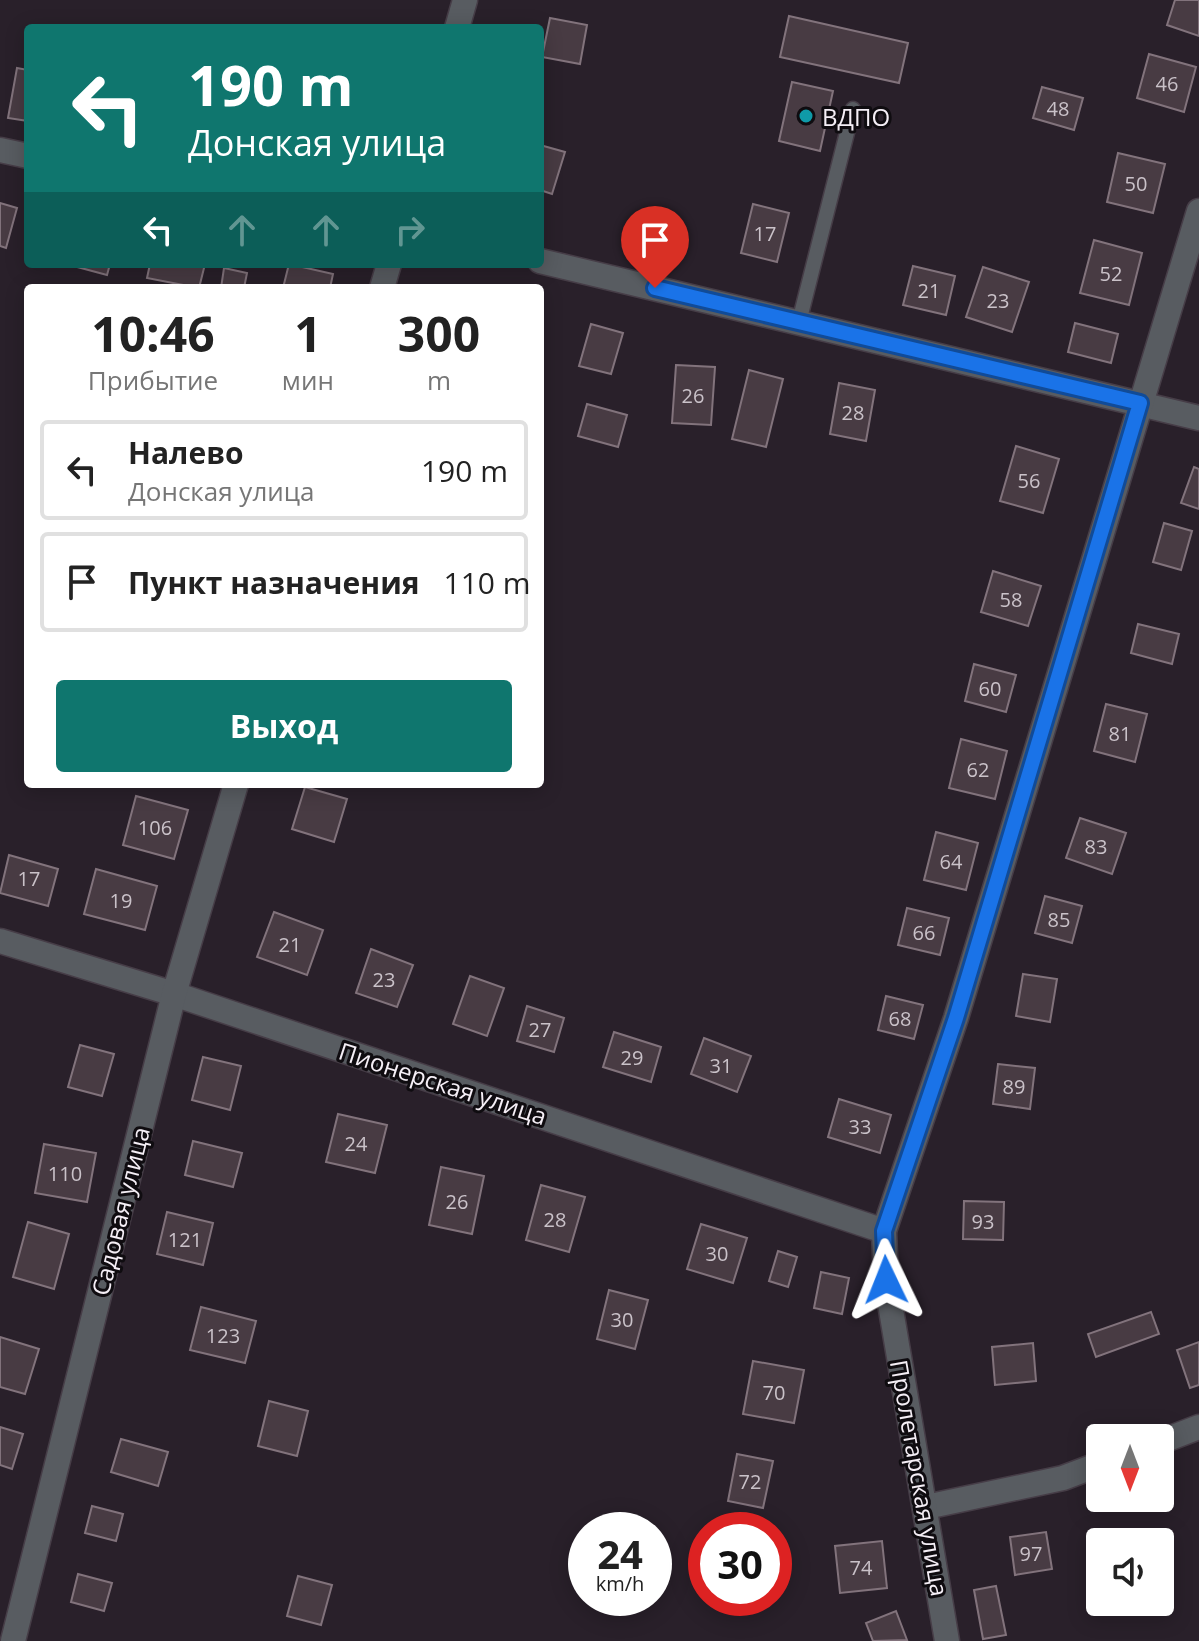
<!DOCTYPE html>
<html lang="ru">
<meta charset="utf-8">
<style>
:root{--surface:#fff;--page:#f6f6f6;--text:#222;--muted:#767676;--line:#e0e0e0;--accent:#0f766e}
body{margin:0;font-family:"Open Sans",sans-serif;background:var(--page);color:var(--text);height:100vh;display:flex;flex-direction:column;font-size:30px;white-space:nowrap}
*{box-sizing:border-box;margin:0}
p{font-size:26px;color:var(--muted)}
.icon{flex:none;width:44px;height:44px;fill:none;stroke:currentColor;stroke-width:2;stroke-linecap:round;stroke-linejoin:round}
.map{position:relative;flex:1;overflow:hidden}
.sheet{position:absolute;left:24px;top:284px;width:520px;height:504px;display:flex;flex-direction:column;background:var(--surface);border-radius:8px;box-shadow:0 4px 20px #0003}
.sheet>*{flex:none}
.guide{position:absolute;left:24px;top:24px;width:520px;height:244px;border-radius:8px;box-shadow:0 4px 20px #0003;background:#0f766e;color:#fff;overflow:hidden}
.needle{width:52px;rotate:180deg}
.tools{position:absolute;left:1086px;top:1424px;display:grid;gap:16px}
.tools a{display:grid;place-items:center;width:88px;height:88px;border-radius:8px;background:var(--surface);box-shadow:0 4px 20px #0003;font-size:40px}
.speed{position:absolute;left:568px;top:1512px;display:flex;gap:16px;font-size:40px;font-weight:700;text-align:center}
.speed>*{display:grid;place-content:center;width:104px;height:104px;border-radius:50%;background:var(--surface);box-shadow:0 4px 20px #0003;line-height:1}
.speed small{font-size:20px;font-weight:400}
.speed .limit{border:12px solid #d22;background:#fff;color:#111}
.pin{position:absolute;display:grid;place-items:center;width:68px;height:68px;color:#fff;margin:-82px -34px;border-radius:50% 50% 50% 0;rotate:-45deg;box-shadow:0 0 8px #0007}
.pin .icon{rotate:45deg}
.me{position:absolute;width:88px;margin:-44px;rotate:358deg;stroke-linejoin:round;filter:drop-shadow(0 0 6px #0008)}
.turn{display:flex;align-items:center;gap:28px;height:168px;padding:0 32px;font-size:36px}
.turn .icon{width:104px;height:104px;stroke-width:2.5}
.turn b{display:block;font-size:56px;line-height:68px}
.lanes{display:flex;align-items:center;height:76px;padding:0 32px;background:#0003;justify-content:center;gap:40px;direction:ltr}
.lanes .off{opacity:.35}
.eta{display:flex;justify-content:space-evenly;align-items:center;height:136px;text-align:center}
.eta b{font-size:48px;font-weight:700;line-height:56px}
.cta{display:flex;gap:16px;margin-top:auto;padding:16px 32px}
.cta a{flex:1;height:92px;border-radius:8px;background:var(--accent);color:#fff;font-size:32px;font-weight:700;line-height:92px;text-align:center}
ul{padding:0;list-style:none}
li{display:flex;align-items:center;gap:24px;height:100px;margin:0 16px 12px;padding:0 16px;border:4px solid var(--line);border-radius:8px}
li div{flex:1}
li b{display:block;font-size:30px}
li em{font-style:normal}
.map>svg:first-child{display:block}
.building{fill:#483b43;stroke:#82737c;stroke-width:2}
.lines{fill:none;stroke-linecap:round;stroke-linejoin:round}
.lane-casing{stroke:#463d47;stroke-width:17}
.street-casing{stroke:#463d47;stroke-width:27}
.lane{stroke:#585c61;stroke-width:14}
.street{stroke:#585c61;stroke-width:24}
.route-casing{stroke:#114b97;stroke-width:20}
.route{stroke:#1a73e8;stroke-width:14}
.culture-dot{fill:#0f9aa8;stroke:#0f0c10;stroke-width:3}
.labels{text-anchor:middle;dominant-baseline:central;stroke-width:6;stroke-linejoin:round;paint-order:stroke}
.number-label{font-size:20px;fill:#cac2c9}
.poi-label{font-size:24px;fill:#f5eff6;stroke:#0f0c10;text-anchor:start}
.street-label{font-size:24px;fill:#f5eff6;stroke:#0f0c10}
</style>
<div class="map">
<svg width="1199" height="1641" viewBox="0 0 1199 1641">
<rect width="100%" height="100%" fill="#29202a"/>
<g class="building">
<polygon points="1175,0 1199,0 1199,36 1167,25"/>
<polygon points="789,16 908,43 899,83 780,57"/>
<polygon points="550,18 587,25 580,64 542,57"/>
<polygon points="1149,54 1196,67 1184,112 1137,98"/>
<polygon points="17,68 28,70 28,121 8,118"/>
<polygon points="792,82 833,91 820,151 779,141"/>
<polygon points="1042,87 1083,98 1074,130 1033,118"/>
<polygon points="540,145 565,152 552,194 540,190"/>
<polygon points="1118,153 1165,164 1153,213 1107,202"/>
<polygon points="0,203 17,208 6,248 0,246"/>
<polygon points="753,204 789,213 777,262 741,253"/>
<polygon points="1094,240 1142,253 1129,305 1080,293"/>
<polygon points="66,264 110,264 107,275"/>
<polygon points="150,264 205,264 199,288 147,278"/>
<polygon points="289,264 333,274 330,288 283,288"/>
<polygon points="913,266 955,276 946,315 903,305"/>
<polygon points="983,267 1029,282 1012,332 966,317"/>
<polygon points="224,268 247,273 244,288 221,288"/>
<polygon points="1075,323 1118,334 1111,363 1068,352"/>
<polygon points="591,324 623,333 611,374 579,366"/>
<polygon points="676,365 715,367 711,425 672,423"/>
<polygon points="749,370 783,379 766,447 732,439"/>
<polygon points="839,383 875,390 866,441 830,434"/>
<polygon points="587,404 627,415 618,447 578,436"/>
<polygon points="1016,446 1059,459 1043,513 1000,501"/>
<polygon points="1194,467 1199,469 1199,509 1181,503"/>
<polygon points="1164,523 1192,531 1181,570 1153,562"/>
<polygon points="993,571 1041,586 1028,626 981,612"/>
<polygon points="1138,624 1179,634 1172,664 1131,653"/>
<polygon points="974,664 1016,675 1006,712 965,701"/>
<polygon points="1106,704 1147,714 1135,762 1094,751"/>
<polygon points="961,739 1007,751 995,799 949,788"/>
<polygon points="305,787 347,799 334,842 292,829"/>
<polygon points="136,796 188,810 174,859 123,845"/>
<polygon points="1080,818 1126,833 1112,874 1066,858"/>
<polygon points="936,832 978,843 966,890 924,880"/>
<polygon points="9,855 58,869 48,906 0,893"/>
<polygon points="96,869 157,886 145,930 84,914"/>
<polygon points="1045,896 1082,906 1072,943 1035,933"/>
<polygon points="907,908 949,918 940,955 898,945"/>
<polygon points="274,912 323,930 307,975 257,957"/>
<polygon points="371,949 413,965 397,1007 356,993"/>
<polygon points="1023,974 1057,979 1050,1022 1016,1016"/>
<polygon points="470,976 504,988 487,1036 453,1024"/>
<polygon points="886,996 923,1005 914,1039 878,1030"/>
<polygon points="527,1006 564,1018 554,1052 517,1041"/>
<polygon points="614,1032 661,1047 651,1082 603,1067"/>
<polygon points="704,1038 751,1056 737,1092 691,1074"/>
<polygon points="80,1045 114,1054 102,1096 68,1087"/>
<polygon points="203,1057 241,1066 230,1110 192,1100"/>
<polygon points="998,1064 1035,1068 1030,1109 993,1104"/>
<polygon points="839,1099 891,1115 880,1153 828,1137"/>
<polygon points="338,1114 387,1125 375,1173 326,1162"/>
<polygon points="193,1141 242,1153 233,1187 185,1175"/>
<polygon points="44,1144 96,1153 87,1202 35,1193"/>
<polygon points="441,1167 484,1176 472,1234 429,1225"/>
<polygon points="541,1185 585,1197 569,1252 526,1240"/>
<polygon points="964,1201 1004,1202 1003,1240 963,1239"/>
<polygon points="167,1212 213,1223 203,1265 157,1254"/>
<polygon points="28,1222 69,1234 54,1289 13,1277"/>
<polygon points="701,1224 747,1238 733,1283 687,1269"/>
<polygon points="778,1251 797,1257 788,1287 769,1281"/>
<polygon points="821,1272 849,1278 842,1314 814,1308"/>
<polygon points="609,1290 648,1300 635,1349 597,1339"/>
<polygon points="201,1307 256,1321 245,1363 190,1350"/>
<polygon points="1151,1312 1159,1334 1096,1357 1088,1334"/>
<polygon points="0,1337 39,1349 25,1394 0,1387"/>
<polygon points="1199,1342 1199,1385 1190,1388 1177,1350"/>
<polygon points="1033,1343 1036,1381 995,1385 992,1347"/>
<polygon points="753,1361 804,1370 794,1423 743,1414"/>
<polygon points="269,1401 308,1411 297,1456 258,1446"/>
<polygon points="0,1427 23,1434 12,1469 0,1465"/>
<polygon points="121,1439 168,1452 158,1486 111,1472"/>
<polygon points="737,1454 773,1461 763,1508 728,1501"/>
<polygon points="92,1506 123,1514 116,1541 85,1533"/>
<polygon points="1046,1532 1052,1569 1015,1575 1010,1537"/>
<polygon points="882,1541 887,1588 840,1593 835,1546"/>
<polygon points="78,1574 112,1583 104,1611 71,1602"/>
<polygon points="298,1576 332,1585 321,1625 287,1616"/>
<polygon points="996,1586 1006,1635 983,1639 974,1590"/>
<polygon points="896,1611 907,1640 873,1641 866,1623"/>
</g>
<g class="lines">
<defs>
<polyline id="lane" points="799,322 853,109"/>
<g id="street">
<polyline points="457,28 465,0"/>
<polyline points="0,150 28,156"/>
<polyline points="540,261 1199,418"/>
<polyline points="382,288 389,264"/>
<polyline points="0,941 174,994 884,1231"/>
<polyline points="1160,1442 1199,1427"/>
<polyline points="926,1507 1063,1478 1100,1464"/>
<polyline points="13,1641 174,994 236,784"/>
<polyline points="947,1641 886,1280 884,1231 956,1018 1199,211"/>
</g>
</defs>
<use href="#lane" class="lane-casing"/>
<use href="#street" class="street-casing"/>
<use href="#lane" class="lane"/>
<use href="#street" class="street"/>
</g>
<g class="lines">
<defs>
<polyline id="route" points="655,288 1140,403 956,1018 884,1231 886,1280"/>
</defs>
<use href="#route" class="route-casing"/>
<use href="#route" class="route"/>
</g>
<circle class="culture-dot" cx="806" cy="116" r="8"/>
<g class="labels">
<g class="number-label">
<text x="1167" y="83">46</text>
<text x="1058" y="108">48</text>
<text x="1136" y="183">50</text>
<text x="765" y="233">17</text>
<text x="1111" y="273">52</text>
<text x="929" y="290">21</text>
<text x="998" y="300">23</text>
<text x="693" y="395">26</text>
<text x="853" y="412">28</text>
<text x="1029" y="480">56</text>
<text x="1011" y="599">58</text>
<text x="990" y="688">60</text>
<text x="1120" y="733">81</text>
<text x="978" y="769">62</text>
<text x="155" y="827">106</text>
<text x="1096" y="846">83</text>
<text x="951" y="861">64</text>
<text x="29" y="878">17</text>
<text x="121" y="900">19</text>
<text x="1059" y="919">85</text>
<text x="924" y="932">66</text>
<text x="290" y="944">21</text>
<text x="384" y="979">23</text>
<text x="900" y="1018">68</text>
<text x="540" y="1029">27</text>
<text x="632" y="1057">29</text>
<text x="721" y="1065">31</text>
<text x="1014" y="1086">89</text>
<text x="860" y="1126">33</text>
<text x="356" y="1143">24</text>
<text x="65" y="1173">110</text>
<text x="457" y="1201">26</text>
<text x="555" y="1219">28</text>
<text x="983" y="1221">93</text>
<text x="185" y="1239">121</text>
<text x="717" y="1253">30</text>
<text x="622" y="1319">30</text>
<text x="223" y="1335">123</text>
<text x="774" y="1392">70</text>
<text x="750" y="1481">72</text>
<text x="1031" y="1553">97</text>
<text x="861" y="1567">74</text>
</g>
<g class="poi-label">
<text x="822" y="116">ВДПО</text>
</g>
<g class="street-label">
<text transform="translate(443 1083) rotate(18)">Пионерская улица</text>
<text transform="translate(120 1211) rotate(-76)">Садовая улица</text>
<text transform="translate(920 1478) rotate(80)">Пролетарская улица</text>
</g>
</g>
</svg>
<div class="tools">
<a><svg class="needle" viewBox="-14 -14 28 28"><path d="M0-13l5 13h-10z" fill="#e53935"/><path d="M0 13l5-13h-10z" fill="#767676"/></svg></a>
<a><svg class="icon" aria-label="sound" viewBox="0 0 24 24"><path d="M4 9h4l5-4v14l-5-4H4zM17 9q2 3 0 6"/></svg></a>
</div>
<div class="speed"><div>24<small>km/h</small></div><div class="limit">30</div></div>
<div class="pin" style="left:655px;top:288px;background:#d93025"><svg class="icon" aria-label="arrive" viewBox="0 0 24 24"><path d="M6 21V4h12l-3 4 3 4H6"/></svg></div>
<svg class="me" style="left:886px;top:1280px" viewBox="-20 -20 40 40"><path d="M0-17L14 15 0 8-14 15z" fill="#1a73e8" stroke="#fff" stroke-width="4"/></svg>
<div class="guide">
<div class="turn"><svg class="icon" aria-label="left" viewBox="0 0 24 24"><path d="M17 20v-9H6M10 6l-5 5 5 5"/></svg><div><b>190 m</b>Донская улица</div></div>
<div class="lanes"><svg class="icon" aria-label="left" viewBox="0 0 24 24"><path d="M17 20v-9H6M10 6l-5 5 5 5"/></svg><svg class="icon off" aria-label="ahead" viewBox="0 0 24 24"><path d="M12 20V5M6 11l6-6 6 6"/></svg><svg class="icon off" aria-label="ahead" viewBox="0 0 24 24"><path d="M12 20V5M6 11l6-6 6 6"/></svg><svg class="icon off" aria-label="right" viewBox="0 0 24 24"><path d="M7 20v-9h11M14 6l5 5-5 5"/></svg></div>
</div>
<section class="sheet">
<div class="eta">
<div><b>10:46</b><p>Прибытие</p></div>
<div><b>1</b><p>мин</p></div>
<div><b>300</b><p>m</p></div>
</div>
<ul>
<li><svg class="icon" aria-label="left" viewBox="0 0 24 24"><path d="M17 20v-9H6M10 6l-5 5 5 5"/></svg><div><b>Налево</b><p>Донская улица</p></div><em>190 m</em></li>
<li><svg class="icon" aria-label="arrive" viewBox="0 0 24 24"><path d="M6 21V4h12l-3 4 3 4H6"/></svg><div><b>Пункт назначения</b></div><em>110 m</em></li>
</ul>
<div class="cta"><a>Выход</a></div>
</section>
</div>
